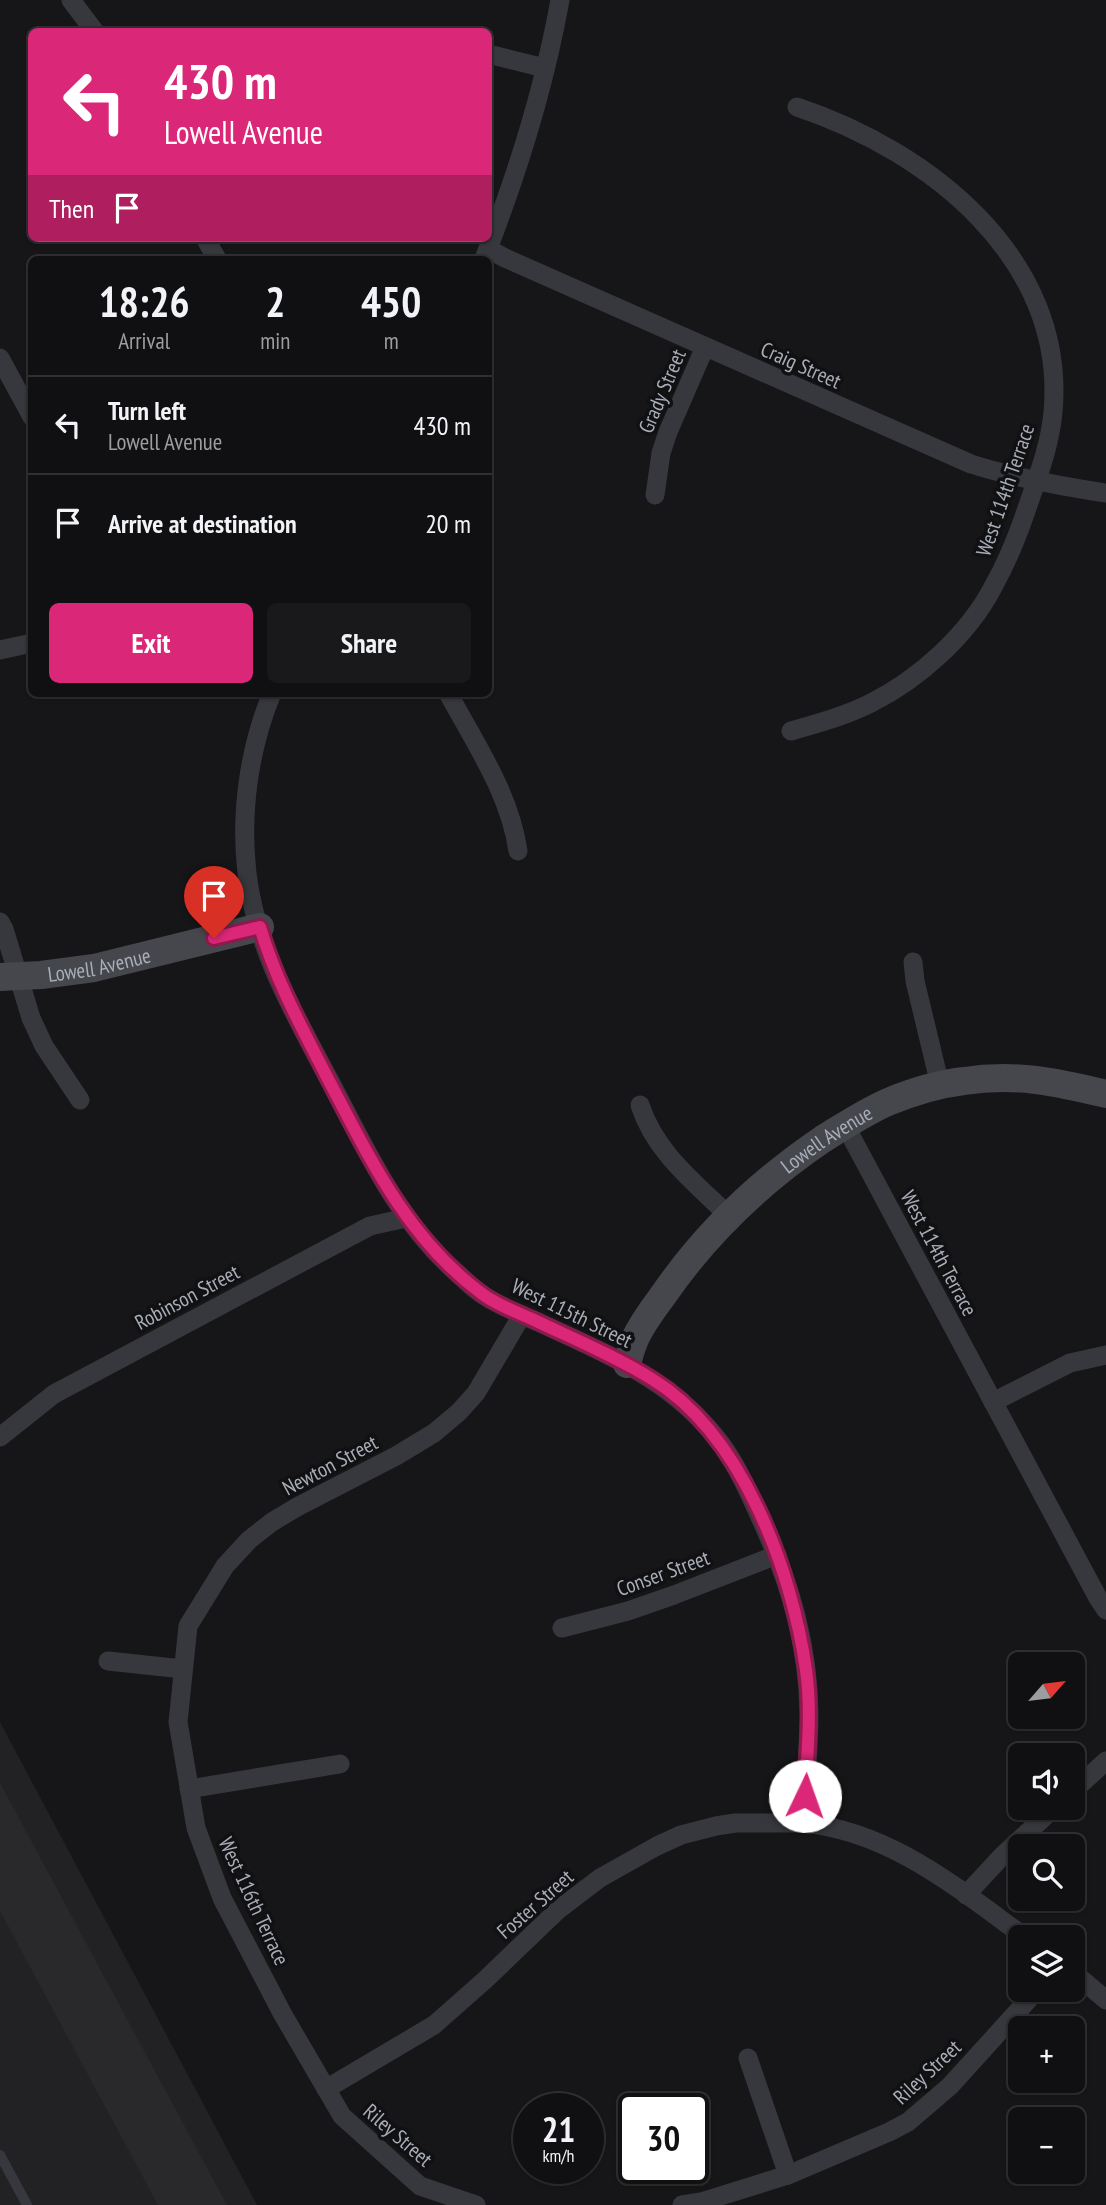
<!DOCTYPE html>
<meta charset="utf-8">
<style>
:root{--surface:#101012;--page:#19191b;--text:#f1f3f6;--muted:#9c9d9f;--line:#303032;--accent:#db2777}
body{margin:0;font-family:"PT Sans Narrow",sans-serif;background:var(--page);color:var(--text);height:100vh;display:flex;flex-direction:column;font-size:26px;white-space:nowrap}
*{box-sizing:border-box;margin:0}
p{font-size:23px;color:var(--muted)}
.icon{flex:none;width:38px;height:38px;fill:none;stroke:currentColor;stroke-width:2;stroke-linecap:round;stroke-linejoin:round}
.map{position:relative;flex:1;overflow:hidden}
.drawer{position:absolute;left:28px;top:256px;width:464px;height:441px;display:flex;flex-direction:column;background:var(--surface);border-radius:10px;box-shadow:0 2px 5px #0004,0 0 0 2px var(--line)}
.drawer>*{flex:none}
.hud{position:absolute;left:28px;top:28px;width:464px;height:214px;border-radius:10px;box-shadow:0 2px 5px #0004,0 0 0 2px var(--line);background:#db2777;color:#fff;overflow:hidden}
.needle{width:46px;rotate:62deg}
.tools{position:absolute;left:1008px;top:1652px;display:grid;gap:14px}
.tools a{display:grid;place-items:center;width:77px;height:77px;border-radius:10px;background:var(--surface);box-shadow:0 2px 5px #0004,0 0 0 2px var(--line);font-size:35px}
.speed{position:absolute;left:513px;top:2093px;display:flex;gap:14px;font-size:35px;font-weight:700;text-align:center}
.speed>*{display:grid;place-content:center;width:91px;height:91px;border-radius:50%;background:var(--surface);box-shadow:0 2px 5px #0004,0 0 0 2px var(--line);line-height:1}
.speed small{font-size:18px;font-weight:400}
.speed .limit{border:4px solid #111;border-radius:10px;background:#fff;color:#111}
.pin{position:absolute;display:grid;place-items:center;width:60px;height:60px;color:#fff;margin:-72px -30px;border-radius:50% 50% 50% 0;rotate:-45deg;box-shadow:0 0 7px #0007}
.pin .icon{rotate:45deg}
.me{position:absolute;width:77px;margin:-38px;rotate:3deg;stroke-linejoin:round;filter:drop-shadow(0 0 5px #0008)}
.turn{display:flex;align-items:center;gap:24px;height:147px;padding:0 21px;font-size:32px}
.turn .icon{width:91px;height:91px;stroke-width:2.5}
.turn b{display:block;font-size:49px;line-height:60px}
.then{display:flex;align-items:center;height:66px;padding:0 21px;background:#0003;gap:14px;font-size:26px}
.eta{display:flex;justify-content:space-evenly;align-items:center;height:119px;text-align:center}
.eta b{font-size:42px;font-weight:800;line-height:49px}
.cta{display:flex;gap:14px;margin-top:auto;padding:14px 21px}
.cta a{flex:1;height:80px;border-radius:10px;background:var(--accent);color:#fff;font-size:28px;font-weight:800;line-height:80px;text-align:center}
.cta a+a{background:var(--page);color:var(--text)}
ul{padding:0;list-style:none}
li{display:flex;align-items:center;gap:21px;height:98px;padding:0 21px;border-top:2px solid var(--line)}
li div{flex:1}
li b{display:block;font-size:26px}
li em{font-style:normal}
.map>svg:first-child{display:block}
.built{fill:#222225}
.building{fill:#29292c}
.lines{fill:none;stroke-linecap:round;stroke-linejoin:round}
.lane{stroke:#37383d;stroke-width:10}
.street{stroke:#37383d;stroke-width:19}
.secondary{stroke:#45474d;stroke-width:28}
.route-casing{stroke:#8e194d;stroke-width:18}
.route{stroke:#db2777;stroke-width:12}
.labels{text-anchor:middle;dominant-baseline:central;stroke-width:7;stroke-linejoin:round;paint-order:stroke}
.street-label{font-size:21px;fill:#a8adb8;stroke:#111113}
</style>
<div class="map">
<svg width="1106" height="2205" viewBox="0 0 1106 2205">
<rect width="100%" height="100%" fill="#161618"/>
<polygon class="built" points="0,1722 257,2205 0,2205"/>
<polygon class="building" points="0,1783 227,2205 158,2205 0,1911"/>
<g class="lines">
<polyline class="lane" points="0,2155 27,2205"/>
<g class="street">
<polyline points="71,0 95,32"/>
<polyline points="488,54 545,68"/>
<polyline points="205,238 217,259"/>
<path d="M 488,249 L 505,258 L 971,464 C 1015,478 1060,486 1106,493"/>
<path d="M 484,259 C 517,175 544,89 560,0"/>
<polyline points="0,358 32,417"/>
<polyline points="655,495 661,453 668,432 705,347"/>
<polyline points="0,650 32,643"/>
<path d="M 272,693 C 249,749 240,813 247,873 C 256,949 295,1015 330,1081 C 366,1150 398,1221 457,1273 C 465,1280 473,1289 483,1295 C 499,1306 520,1314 538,1322 C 608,1355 674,1380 722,1445 C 739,1469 751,1497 763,1524 C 791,1586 808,1645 809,1714 C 809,1750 805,1787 803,1823 C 890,1831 957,1888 1025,1937"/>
<path d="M 448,693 C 475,743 510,794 518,851"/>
<path d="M 791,731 C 819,723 845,716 871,703 C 919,679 968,635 993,587 C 1006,564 1016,540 1025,514 C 1036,481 1050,447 1053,412 C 1067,259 929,151 797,107"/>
<polyline points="0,922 4,929 31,1018 44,1046 80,1100"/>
<polyline points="913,962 915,981 940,1085"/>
<path d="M 640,1105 C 655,1152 694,1182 729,1216"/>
<polyline points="845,1125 1098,1598 1106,1610"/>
<polyline points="993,1402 1070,1363 1106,1355"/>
<polyline points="0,1437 54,1394 370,1226 406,1218"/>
<polyline points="562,1628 628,1611 674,1595 777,1555"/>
<polyline points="108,1661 183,1669"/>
<polyline points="189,1789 340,1764"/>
<polyline points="1073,1791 1106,1761"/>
<polyline points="966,1895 1002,1856 1054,1808"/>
<polyline points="1073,1972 1106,2000"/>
<polyline points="748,2058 788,2175"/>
<polyline points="326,2089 434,2025 485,1980 558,1910 600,1878 657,1846 681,1835 716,1826 735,1823 803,1823"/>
<polyline points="476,2205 420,2186 342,2116 282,2013 222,1898 196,1828 178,1722 188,1626 225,1566 249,1540 272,1522 297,1507 396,1456 434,1433 459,1412 476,1393 522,1315"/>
<polyline points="682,2205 701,2202 788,2175 889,2132 908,2122 950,2086 1037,1990"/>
</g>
<g class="secondary">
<path id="s1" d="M 0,977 L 41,975 L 94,968 L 260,927"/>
<path id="s2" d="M 627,1364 C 629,1355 632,1346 635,1339 C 642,1323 654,1308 664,1294 C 707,1232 761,1181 823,1139 C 844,1126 865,1112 888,1102 C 912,1092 938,1084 964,1081 C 1015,1073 1057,1082 1106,1094"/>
</g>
</g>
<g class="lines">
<defs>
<path id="route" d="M 214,938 L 260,927 C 276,981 302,1028 327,1077 C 369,1157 407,1238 481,1293 C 496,1305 517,1312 534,1320 C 574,1339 615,1356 652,1379 C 742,1434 792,1570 806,1670 C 812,1712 807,1755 805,1796"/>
</defs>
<use href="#route" class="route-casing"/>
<use href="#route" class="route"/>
</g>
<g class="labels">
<g class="street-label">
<text transform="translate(801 365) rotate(24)">Craig Street</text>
<text transform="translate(662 391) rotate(-67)">Grady Street</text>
<text transform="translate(1005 490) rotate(-71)">West 114th Terrace</text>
<text stroke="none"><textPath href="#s1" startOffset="100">Lowell Avenue</textPath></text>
<text stroke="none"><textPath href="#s2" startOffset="306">Lowell Avenue</textPath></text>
<text transform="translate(939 1253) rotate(62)">West 114th Terrace</text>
<text transform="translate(187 1297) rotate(-28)">Robinson Street</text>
<text transform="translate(572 1313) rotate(26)">West 115th Street</text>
<text transform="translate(330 1465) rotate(-28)">Newton Street</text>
<text transform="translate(663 1573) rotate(-20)">Conser Street</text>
<text transform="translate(254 1901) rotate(65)">West 116th Terrace</text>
<text transform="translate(535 1904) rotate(-41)">Foster Street</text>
<text transform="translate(927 2072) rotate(-43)">Riley Street</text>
<text transform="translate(398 2135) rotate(41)">Riley Street</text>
</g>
</g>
</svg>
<div class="tools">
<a><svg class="needle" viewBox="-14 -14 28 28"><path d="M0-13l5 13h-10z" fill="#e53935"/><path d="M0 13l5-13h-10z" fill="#9c9d9f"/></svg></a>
<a><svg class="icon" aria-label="sound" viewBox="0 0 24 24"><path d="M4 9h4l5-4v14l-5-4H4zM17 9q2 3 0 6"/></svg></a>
<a><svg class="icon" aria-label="search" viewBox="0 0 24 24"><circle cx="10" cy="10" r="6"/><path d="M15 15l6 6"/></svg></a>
<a><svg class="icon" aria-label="layers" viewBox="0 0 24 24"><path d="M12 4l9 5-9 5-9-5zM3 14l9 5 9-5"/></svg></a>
<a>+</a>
<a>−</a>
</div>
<div class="speed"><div>21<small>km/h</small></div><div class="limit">30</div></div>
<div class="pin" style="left:214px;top:938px;background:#d93025"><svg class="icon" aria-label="arrive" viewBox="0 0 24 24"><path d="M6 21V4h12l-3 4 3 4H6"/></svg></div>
<svg class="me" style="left:805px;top:1796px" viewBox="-20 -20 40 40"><circle r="19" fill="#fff"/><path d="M0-13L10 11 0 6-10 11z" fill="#db2777"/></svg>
<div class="hud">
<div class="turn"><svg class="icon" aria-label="left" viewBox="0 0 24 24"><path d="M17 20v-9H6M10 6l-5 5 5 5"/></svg><div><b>430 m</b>Lowell Avenue</div></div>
<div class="then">Then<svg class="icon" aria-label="arrive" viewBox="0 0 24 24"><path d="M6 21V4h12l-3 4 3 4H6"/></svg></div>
</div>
<section class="drawer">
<div class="eta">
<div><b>18:26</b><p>Arrival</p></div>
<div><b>2</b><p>min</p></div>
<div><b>450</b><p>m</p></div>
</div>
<ul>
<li><svg class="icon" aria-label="left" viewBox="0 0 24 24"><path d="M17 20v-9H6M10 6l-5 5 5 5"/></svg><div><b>Turn left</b><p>Lowell Avenue</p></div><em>430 m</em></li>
<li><svg class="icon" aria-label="arrive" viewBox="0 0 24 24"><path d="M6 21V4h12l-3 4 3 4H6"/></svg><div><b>Arrive at destination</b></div><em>20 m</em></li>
</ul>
<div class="cta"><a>Exit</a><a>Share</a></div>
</section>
</div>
